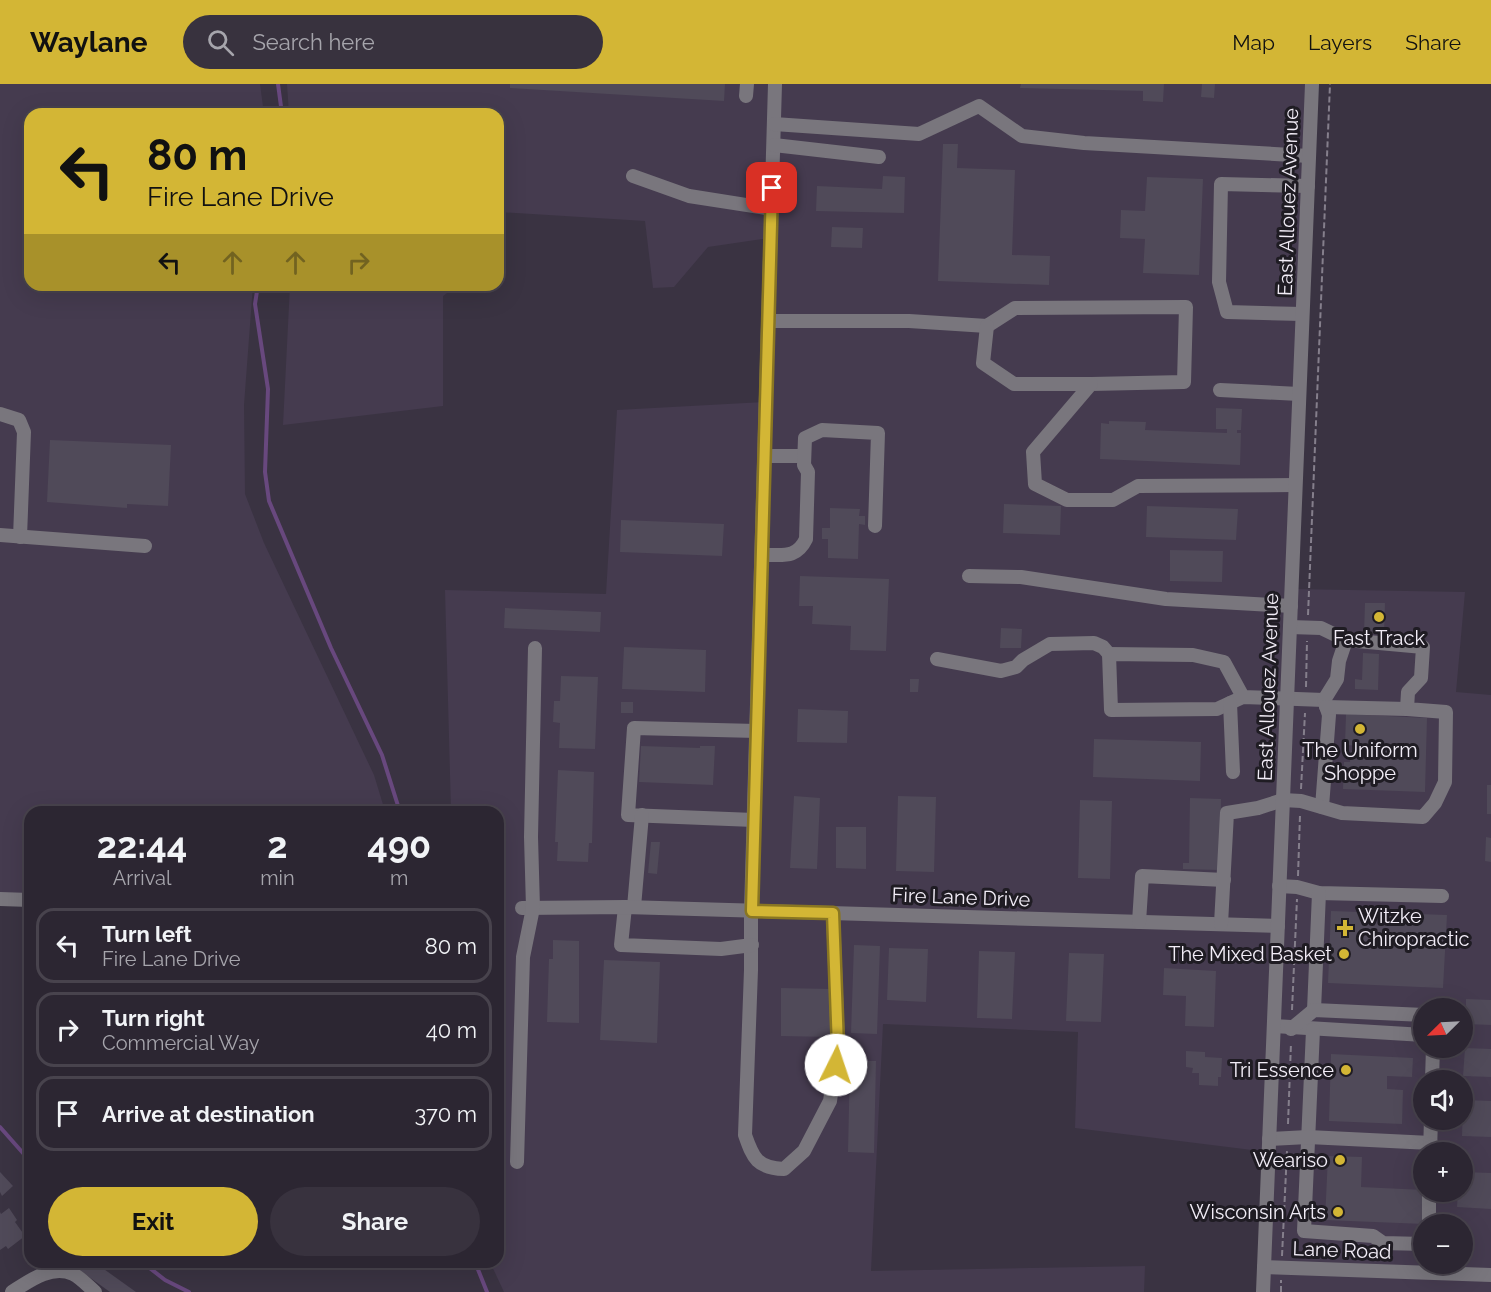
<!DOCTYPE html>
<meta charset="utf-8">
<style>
:root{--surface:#2c2632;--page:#38323e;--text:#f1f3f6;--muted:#a6a5ac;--line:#48434d;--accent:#d3b635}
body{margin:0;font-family:Raleway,sans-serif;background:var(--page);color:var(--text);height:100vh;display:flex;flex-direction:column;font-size:22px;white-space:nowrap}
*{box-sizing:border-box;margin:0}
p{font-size:20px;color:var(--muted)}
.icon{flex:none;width:33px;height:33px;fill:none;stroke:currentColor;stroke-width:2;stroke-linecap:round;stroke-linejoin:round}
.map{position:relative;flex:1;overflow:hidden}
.panel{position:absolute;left:24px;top:722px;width:480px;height:462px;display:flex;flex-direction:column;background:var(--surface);border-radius:18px;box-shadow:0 6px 24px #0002,0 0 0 2px var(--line)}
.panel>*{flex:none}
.top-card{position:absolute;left:24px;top:24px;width:480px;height:183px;border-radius:18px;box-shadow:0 6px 24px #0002,0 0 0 2px var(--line);background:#d3b635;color:#111;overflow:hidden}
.needle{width:39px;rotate:246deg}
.controls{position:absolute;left:1413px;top:914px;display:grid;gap:12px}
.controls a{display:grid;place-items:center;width:60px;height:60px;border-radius:50%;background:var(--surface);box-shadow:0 6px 24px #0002,0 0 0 2px var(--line);font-size:30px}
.pin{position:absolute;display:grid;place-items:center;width:51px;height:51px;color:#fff;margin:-26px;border-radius:12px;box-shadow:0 3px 9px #0006}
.me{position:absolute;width:66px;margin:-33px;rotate:4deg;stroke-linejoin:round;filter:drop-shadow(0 0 4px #0008)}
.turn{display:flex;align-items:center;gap:21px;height:126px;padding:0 24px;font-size:27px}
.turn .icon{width:78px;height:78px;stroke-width:2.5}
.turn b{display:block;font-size:42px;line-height:51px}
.lanes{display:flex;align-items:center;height:57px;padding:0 24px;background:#0003;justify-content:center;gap:30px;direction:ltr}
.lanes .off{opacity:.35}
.eta{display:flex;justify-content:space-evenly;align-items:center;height:102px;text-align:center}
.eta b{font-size:36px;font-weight:700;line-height:42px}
.action{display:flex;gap:12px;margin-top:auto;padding:12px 24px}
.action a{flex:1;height:69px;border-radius:36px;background:var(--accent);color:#111;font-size:24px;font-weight:700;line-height:69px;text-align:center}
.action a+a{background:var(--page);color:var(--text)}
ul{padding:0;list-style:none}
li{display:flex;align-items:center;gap:18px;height:75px;margin:0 12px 9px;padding:0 12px;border:3px solid var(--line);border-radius:18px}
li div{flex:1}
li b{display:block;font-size:22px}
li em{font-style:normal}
header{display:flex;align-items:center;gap:36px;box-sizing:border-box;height:84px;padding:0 30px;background:var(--accent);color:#111}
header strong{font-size:28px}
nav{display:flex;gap:33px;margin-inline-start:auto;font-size:21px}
.search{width:420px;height:54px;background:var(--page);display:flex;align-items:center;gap:15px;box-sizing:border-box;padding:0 21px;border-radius:33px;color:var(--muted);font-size:22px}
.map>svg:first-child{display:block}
.built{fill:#453b4f;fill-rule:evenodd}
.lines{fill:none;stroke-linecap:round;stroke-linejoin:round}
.stream{stroke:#68487e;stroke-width:4}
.building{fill:#504a59}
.path{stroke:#857f8c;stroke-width:2;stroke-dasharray:6 3;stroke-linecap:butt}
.minor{stroke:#79767d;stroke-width:14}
.route-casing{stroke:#897622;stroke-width:15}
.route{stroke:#d3b635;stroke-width:10}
.poi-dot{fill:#d3b635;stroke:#1f1c23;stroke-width:2}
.labels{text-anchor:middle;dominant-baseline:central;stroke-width:6;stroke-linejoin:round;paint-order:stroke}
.street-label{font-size:20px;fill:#f2edf7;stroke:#1f1c23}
.poi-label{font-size:20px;fill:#f2edf7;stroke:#1f1c23;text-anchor:end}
</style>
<header>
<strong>Waylane</strong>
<div class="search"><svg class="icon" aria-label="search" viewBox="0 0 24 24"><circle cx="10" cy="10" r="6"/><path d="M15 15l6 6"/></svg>Search here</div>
<nav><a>Map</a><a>Layers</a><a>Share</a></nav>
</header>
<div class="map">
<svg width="1491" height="1208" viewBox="0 0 1491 1208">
<rect width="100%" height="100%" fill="#3a3342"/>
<g class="built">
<polygon points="0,0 260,0 264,30 30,30 30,201 253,201 244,321 245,410 264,459 374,691 385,727 30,728 30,816 0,815"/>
<path d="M 287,0 L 1312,0 L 1292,505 L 1465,508 L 1456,608 L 1491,611 L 1491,1208 L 1263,1208 L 1268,1068 L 1075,1044 L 1078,948 L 883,940 L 871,1187 L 1145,1182 L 1144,1208 L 504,1208 L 490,1178 L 498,1178 L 498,728 L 451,727 L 445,506 L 606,510 L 617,326 L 766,318 L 770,154 L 708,163 L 674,203 L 653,204 L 645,137 L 498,128 L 498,30 L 289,30 ZM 1424,924 L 1462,924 L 1462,963 L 1424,963 ZM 1424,996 L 1462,996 L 1462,1035 L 1424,1035 ZM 1424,1068 L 1462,1068 L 1462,1107 L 1424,1107 ZM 1424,1140 L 1462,1140 L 1462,1179 L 1424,1179 Z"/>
<polygon points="290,201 458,201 443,212 443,322 283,341"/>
</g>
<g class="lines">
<g class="stream">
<polyline points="278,0 282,30"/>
<polyline points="258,201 255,220 268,305 265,388 269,417 331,564 382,671 400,728"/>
<polyline points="0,1043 30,1077"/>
<polyline points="142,1178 165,1196 189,1208"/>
<polyline points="475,1178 487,1208"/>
</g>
</g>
<g class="building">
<polygon points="510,0 725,0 724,17 510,4"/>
<polygon points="1021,0 1164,0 1163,18 1143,17 1143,7 1020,4"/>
<polygon points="1202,0 1215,0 1214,14 1201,13"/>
<polygon points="943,60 958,60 957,84 1015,86 1012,171 1050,172 1049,201 938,197"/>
<polygon points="883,92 905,93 904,129 816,127 817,102 882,105"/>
<polygon points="1147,93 1203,95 1199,191 1143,189 1145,155 1120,154 1121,126 1145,127"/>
<polygon points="832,143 863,144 862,164 831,163"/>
<polygon points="1216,324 1242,325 1241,346 1237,346 1237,349 1241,349 1240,381 1100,375 1101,339 1109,340 1109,337 1146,338 1145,346 1227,349 1227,345 1216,345"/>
<polygon points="50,356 171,361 168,422 127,420 127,424 47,418"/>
<polygon points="1004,420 1061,422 1060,451 1003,449"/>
<polygon points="1147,422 1238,425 1236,456 1146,453"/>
<polygon points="830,424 860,425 859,432 865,432 865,441 859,440 858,475 828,474 828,455 822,455 822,444 830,444"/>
<polygon points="621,436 724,440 722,472 620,468"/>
<polygon points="1170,466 1223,467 1222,498 1170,497"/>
<polygon points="800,492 889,495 886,567 850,566 851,542 812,540 813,522 799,522"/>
<polygon points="1365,519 1385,519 1384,550 1364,549"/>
<polygon points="505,524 601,528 600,548 504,544"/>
<polygon points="1001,544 1022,545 1021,564 1000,564"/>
<polygon points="624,563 706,566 705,608 622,605"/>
<polygon points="1363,569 1379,570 1378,606 1355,605 1355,595 1362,596"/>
<polygon points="561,592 598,593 595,665 559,664 560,639 553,638 554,617 560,617"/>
<polygon points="910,595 919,595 918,608 910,608"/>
<rect x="621" y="618" width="12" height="11"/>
<polygon points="798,625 848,627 847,659 797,658"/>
<polygon points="1346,630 1427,634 1425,708 1343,705 1344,678 1350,678 1351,667 1380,668 1380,663 1345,661"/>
<polygon points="1094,655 1201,658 1200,697 1093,693"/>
<polygon points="641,662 700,664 700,662 715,662 713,701 639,698"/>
<polygon points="558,686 594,688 592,759 589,759 588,778 557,777 558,758 555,758"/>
<rect x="1487" y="701" width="4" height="29"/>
<polygon points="794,712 820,714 817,785 790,784"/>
<polygon points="898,712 936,713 934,788 896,787"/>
<polygon points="1190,714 1221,715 1220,786 1183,785 1183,779 1189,779"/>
<polygon points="1080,716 1112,717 1110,795 1078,794"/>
<polygon points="836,743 866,743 866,785 836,784"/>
<polygon points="1486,753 1491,754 1491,778 1485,777"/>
<polygon points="651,758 660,758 657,790 648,789"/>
<polygon points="1331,827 1447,831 1443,904 1328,899"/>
<polygon points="553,856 579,857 579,939 547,938 549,875 553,875"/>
<polygon points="854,861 880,862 877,950 851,949"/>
<polygon points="889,864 928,865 926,918 887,916"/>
<polygon points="979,867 1015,868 1012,935 977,934"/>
<polygon points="1069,869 1104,870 1101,938 1066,937"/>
<polygon points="604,876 660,878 657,959 600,956"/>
<polygon points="1164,884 1216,887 1214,943 1185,942 1186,912 1163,911"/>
<polygon points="781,904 832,905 831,953 781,952"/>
<polygon points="1466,915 1491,916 1491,941 1466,940"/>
<polygon points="1465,964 1491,965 1491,993 1463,992"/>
<polygon points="1186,967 1205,968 1205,973 1222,974 1221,993 1218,993 1218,1002 1199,1001 1199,989 1192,989 1193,984 1186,983"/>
<polygon points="1331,970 1413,974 1412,993 1387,992 1387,1005 1403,1006 1402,1040 1329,1037"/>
<polygon points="850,977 876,977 874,1069 848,1068"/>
<polygon points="1463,1016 1491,1017 1491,1053 1462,1052"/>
<polygon points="1328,1072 1362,1073 1361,1103 1424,1106 1424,1140 1325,1136"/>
<polygon points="0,1088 13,1102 2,1112 0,1108"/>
<polygon points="1462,1088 1491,1089 1491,1125 1457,1123 1458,1107 1462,1107"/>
<polygon points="9,1124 17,1136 15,1138 25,1152 8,1165 6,1162 0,1166 0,1128 1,1130"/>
<polygon points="68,1178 94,1178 136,1208 110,1208"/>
</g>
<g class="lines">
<g class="path">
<polyline points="1308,531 1330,0"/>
<polyline points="1306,603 1307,557"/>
<polyline points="1301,705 1305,629"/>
<polyline points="1298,792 1300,731"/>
<polyline points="1292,926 1297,815"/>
<polyline points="1288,1040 1291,959"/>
<polyline points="1282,1172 1287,1067"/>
<polyline points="1281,1208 1281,1196"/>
</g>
<g class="minor">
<path d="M 775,0 L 751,827 L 751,886 L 745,1051 C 753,1074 757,1084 784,1085 L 804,1067 L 830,1017 L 838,963 L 833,829"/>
<polyline points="746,12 747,0"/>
<polyline points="774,40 919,50 979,22 1022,52 1084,59 1309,72"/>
<polyline points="774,61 879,73"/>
<polyline points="633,92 689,112 772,125"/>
<polyline points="1302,230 1227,228 1219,198 1221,100 1308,102"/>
<polyline points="769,237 909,237 987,242 1015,224 1186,223 1184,298 1091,300 1033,368 1035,400 1067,416 1113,416 1138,402 1295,401"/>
<polyline points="987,242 983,279 1014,300 1091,300"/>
<polyline points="1220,306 1299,310"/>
<polyline points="0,330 19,336 24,348 20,453"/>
<polyline points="765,372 804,372"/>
<polyline points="0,451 145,462"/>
<path d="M 762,471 C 781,470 796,476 806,455 L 808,388 L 804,381 L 805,354 L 822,346 L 878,349 L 875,442"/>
<polyline points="969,492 1021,493 1166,515 1291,522"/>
<polyline points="937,575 1001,587 1016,583 1023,576 1050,560 1094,559 1103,563 1109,570"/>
<polyline points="1243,613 1217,625 1111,626 1109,570 1193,571 1224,578 1243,613 1324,616 1329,631 1322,723"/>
<polyline points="1324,616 1337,595 1339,577 1346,556"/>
<polyline points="1230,619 1233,688"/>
<polyline points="1326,623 1407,625"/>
<polyline points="754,736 628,731 634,644 757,647"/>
<polyline points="1279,802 1297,803 1319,809 1442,812"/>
<polyline points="0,815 30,816"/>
<polyline points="625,823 621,861 721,865 752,861"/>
<polyline points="634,823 642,731"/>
<polyline points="522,824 625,823 1278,842"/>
<polyline points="1139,838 1142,792 1224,796"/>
<polyline points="1221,840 1227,729 1258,724 1283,716 1301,717 1342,729 1423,733 1435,719 1445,698 1446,628 1407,625 1408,608 1421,594 1423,563 1346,556 1321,544 1290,543"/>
<polyline points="1314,926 1319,809"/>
<polyline points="1274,942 1424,951"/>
<polyline points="1291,945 1314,926 1424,931"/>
<polyline points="1313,946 1304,1147 1373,1152 1383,1159 1424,1160"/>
<polyline points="1432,996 1433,963"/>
<polyline points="1269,1055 1308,1053 1431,1059"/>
<polyline points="1430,1068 1431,1035"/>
<polyline points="517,1078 523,873 533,824 531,753 535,564"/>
<polyline points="1429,1140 1429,1107"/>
<polyline points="1264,1183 1491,1191"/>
<path d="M 12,1208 C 29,1197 52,1180 73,1190 C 81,1194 88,1202 95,1208"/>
<polyline points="1263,1208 1312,0"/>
</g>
</g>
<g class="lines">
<defs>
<polyline id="route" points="772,104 752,827 833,829 838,963 836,981"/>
</defs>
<use href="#route" class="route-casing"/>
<use href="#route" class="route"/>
</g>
<g class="poi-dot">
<circle cx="1379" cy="533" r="6"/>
<circle cx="1360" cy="645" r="6"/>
<path d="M1342 835h6v6h6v6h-6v6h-6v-6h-6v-6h6z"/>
<circle cx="1344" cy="870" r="6"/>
<circle cx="1346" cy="986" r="6"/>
<circle cx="1340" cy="1076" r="6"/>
<circle cx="1338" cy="1128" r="6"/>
</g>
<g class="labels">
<g class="street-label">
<text transform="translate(1288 118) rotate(-88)">East Allouez Avenue</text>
<text transform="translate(1268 603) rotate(-88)">East Allouez Avenue</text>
<text transform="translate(961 813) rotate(2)">Fire Lane Drive</text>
<text transform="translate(1342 1166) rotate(2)">Lane Road</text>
</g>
<g class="poi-label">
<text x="1379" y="554" text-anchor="middle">Fast Track</text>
<text x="1360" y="666" text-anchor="middle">The Uniform<tspan x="1360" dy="23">Shoppe</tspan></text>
<text x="1358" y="832" text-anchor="start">Witzke<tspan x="1358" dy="23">Chiropractic</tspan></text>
<text x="1332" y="870">The Mixed Basket</text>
<text x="1334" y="986">Tri Essence</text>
<text x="1328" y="1076">Weariso</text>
<text x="1326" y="1128">Wisconsin Arts</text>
</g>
</g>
</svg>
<div class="controls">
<a><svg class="needle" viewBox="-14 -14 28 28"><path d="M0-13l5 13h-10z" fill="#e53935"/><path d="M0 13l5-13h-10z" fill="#a6a5ac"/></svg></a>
<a><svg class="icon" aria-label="sound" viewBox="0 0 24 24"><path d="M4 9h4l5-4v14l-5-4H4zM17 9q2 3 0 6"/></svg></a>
<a>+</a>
<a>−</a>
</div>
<div class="pin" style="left:772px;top:104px;background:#d93025"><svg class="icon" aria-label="arrive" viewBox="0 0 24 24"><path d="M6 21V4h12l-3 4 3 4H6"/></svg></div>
<svg class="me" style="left:836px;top:981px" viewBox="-20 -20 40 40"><circle r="19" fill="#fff"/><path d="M0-13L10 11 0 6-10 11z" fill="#d3b635"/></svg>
<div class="top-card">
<div class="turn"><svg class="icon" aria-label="left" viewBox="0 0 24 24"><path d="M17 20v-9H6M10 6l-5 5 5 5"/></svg><div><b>80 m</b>Fire Lane Drive</div></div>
<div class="lanes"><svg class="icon" aria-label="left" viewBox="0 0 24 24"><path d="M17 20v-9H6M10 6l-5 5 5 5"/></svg><svg class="icon off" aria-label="ahead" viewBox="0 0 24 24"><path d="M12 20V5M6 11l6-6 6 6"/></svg><svg class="icon off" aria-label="ahead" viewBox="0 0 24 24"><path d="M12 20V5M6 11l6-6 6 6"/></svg><svg class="icon off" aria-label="right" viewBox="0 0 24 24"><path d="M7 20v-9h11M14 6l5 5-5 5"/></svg></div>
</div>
<section class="panel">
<div class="eta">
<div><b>22:44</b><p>Arrival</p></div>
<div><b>2</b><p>min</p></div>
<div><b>490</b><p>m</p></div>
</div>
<ul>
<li><svg class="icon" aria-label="left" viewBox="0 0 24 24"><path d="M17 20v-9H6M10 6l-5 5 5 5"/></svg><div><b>Turn left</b><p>Fire Lane Drive</p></div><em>80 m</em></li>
<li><svg class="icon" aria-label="right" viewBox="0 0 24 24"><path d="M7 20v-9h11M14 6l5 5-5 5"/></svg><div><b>Turn right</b><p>Commercial Way</p></div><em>40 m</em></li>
<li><svg class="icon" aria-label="arrive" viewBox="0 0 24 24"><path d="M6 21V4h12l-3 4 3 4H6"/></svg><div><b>Arrive at destination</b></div><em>370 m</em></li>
</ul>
<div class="action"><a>Exit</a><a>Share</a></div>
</section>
</div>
